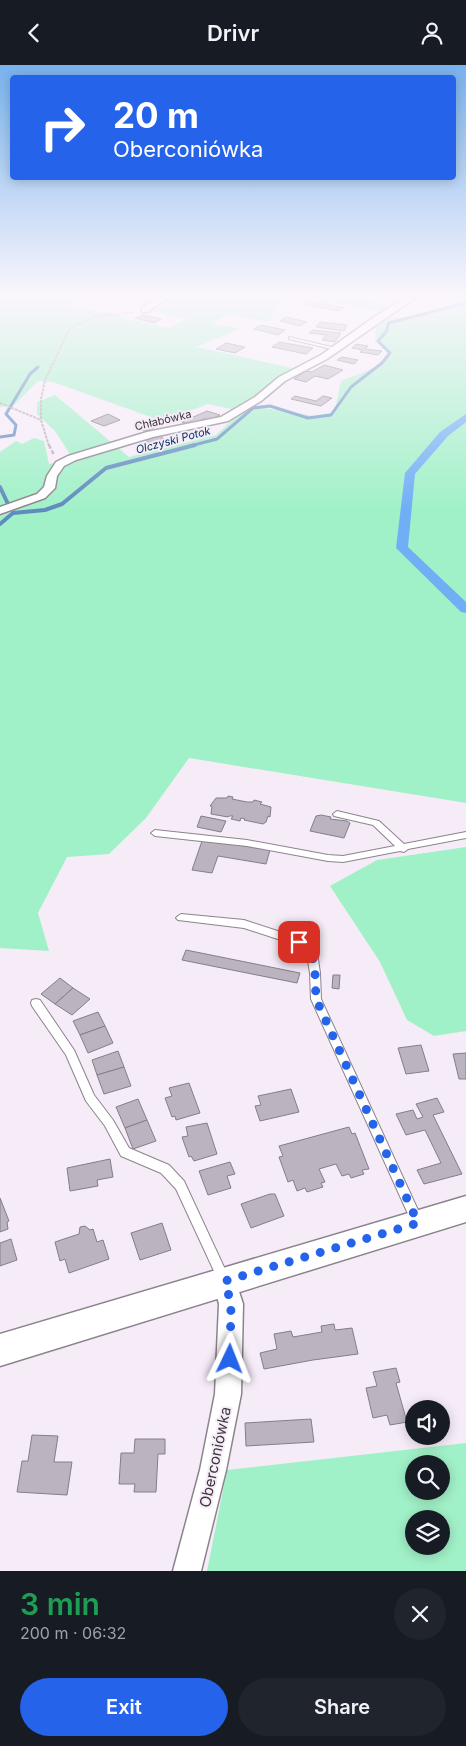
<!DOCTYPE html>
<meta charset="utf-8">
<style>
:root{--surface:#171b24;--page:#20242c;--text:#f1f3f6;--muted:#9ea1a6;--accent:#2563eb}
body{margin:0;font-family:Inter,sans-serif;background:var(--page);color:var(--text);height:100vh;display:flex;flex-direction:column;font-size:19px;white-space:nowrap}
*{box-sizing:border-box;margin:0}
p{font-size:16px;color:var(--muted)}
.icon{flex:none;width:28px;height:28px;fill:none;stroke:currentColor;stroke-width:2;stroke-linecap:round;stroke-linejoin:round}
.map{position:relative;height:1506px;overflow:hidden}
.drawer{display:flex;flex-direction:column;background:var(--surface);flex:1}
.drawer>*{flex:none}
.top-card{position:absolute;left:10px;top:10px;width:446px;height:105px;border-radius:5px;box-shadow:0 2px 12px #0003;background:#2563eb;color:#fff;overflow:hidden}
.buttons{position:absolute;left:405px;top:1335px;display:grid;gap:10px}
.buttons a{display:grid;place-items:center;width:45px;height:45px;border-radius:50%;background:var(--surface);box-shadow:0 2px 12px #0003;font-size:25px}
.pin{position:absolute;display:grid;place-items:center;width:42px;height:42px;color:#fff;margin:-21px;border-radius:10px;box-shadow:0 2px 8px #0006}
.me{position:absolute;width:55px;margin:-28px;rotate:2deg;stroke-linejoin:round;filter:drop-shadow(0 0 4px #0008)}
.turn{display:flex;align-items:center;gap:18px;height:105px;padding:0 20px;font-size:22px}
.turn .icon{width:65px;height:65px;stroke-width:2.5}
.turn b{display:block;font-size:35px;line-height:42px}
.round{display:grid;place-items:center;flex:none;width:52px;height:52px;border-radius:26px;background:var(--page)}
.summary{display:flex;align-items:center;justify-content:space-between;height:85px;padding:0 20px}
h1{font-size:30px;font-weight:600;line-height:38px;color:#1e9e55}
.cta{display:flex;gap:10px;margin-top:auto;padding:10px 20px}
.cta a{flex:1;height:58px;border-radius:30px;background:var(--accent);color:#fff;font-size:20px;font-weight:600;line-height:58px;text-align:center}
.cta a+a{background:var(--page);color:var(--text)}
header{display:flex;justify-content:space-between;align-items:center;height:65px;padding:0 20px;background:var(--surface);font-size:22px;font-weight:600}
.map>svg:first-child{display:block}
.green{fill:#a1f1c8;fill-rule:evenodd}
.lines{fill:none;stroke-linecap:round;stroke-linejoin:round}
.stream-far1{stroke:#608bbe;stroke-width:3}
.stream{stroke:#608bbe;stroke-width:4}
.canal{fill:#70aff5;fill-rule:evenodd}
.building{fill:#bbb4c0;stroke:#847e89}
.service-casing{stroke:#8c838e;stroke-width:2}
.minor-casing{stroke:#8c838e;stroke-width:3}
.tertiary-casing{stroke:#8c838e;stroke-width:3}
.path-far1{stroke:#b8b0ba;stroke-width:2;stroke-dasharray:3 1;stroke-linecap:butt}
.path{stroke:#b8b0ba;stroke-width:2.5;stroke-dasharray:4 2;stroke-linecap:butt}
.service{fill:#fff;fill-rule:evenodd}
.minor{fill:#fff;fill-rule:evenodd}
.tertiary{fill:#fff;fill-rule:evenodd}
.route{stroke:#2563eb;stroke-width:9;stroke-dasharray:0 16.2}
.labels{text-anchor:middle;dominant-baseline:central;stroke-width:4;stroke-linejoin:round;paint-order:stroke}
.far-street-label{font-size:11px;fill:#3c383d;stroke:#f6ecf8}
.far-water-label{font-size:11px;font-style:italic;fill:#073561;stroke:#f6ecf8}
.near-street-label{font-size:15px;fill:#3c383d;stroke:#f6ecf8}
</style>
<header><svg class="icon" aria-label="back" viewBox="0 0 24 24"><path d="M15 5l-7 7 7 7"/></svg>Drivr<svg class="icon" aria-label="person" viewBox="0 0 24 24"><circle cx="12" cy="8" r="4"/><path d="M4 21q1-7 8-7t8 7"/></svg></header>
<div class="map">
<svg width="466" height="1506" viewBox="0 0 466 1506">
<rect width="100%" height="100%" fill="#f6ecf8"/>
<g class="green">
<polygon points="0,233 76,233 69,242 113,248 127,254 169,263 187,254 151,246 165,233 281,233 270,257 228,249 212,258 240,264 196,282 297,304 259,332 236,345 208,339 162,356 53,317 38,316 14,340 0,342"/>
<polygon points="307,233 353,233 390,240 383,247"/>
<path d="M 466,234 L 466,738 L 189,693 L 146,753 L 109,789 L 67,792 L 38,848 L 49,886 L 0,883 L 0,451 L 34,438 L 36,430 L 0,443 L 0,387 L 16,376 L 22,379 L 34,373 L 44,376 L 49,399 L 73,394 L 55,366 L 37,349 L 37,337 L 55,330 L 129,392 L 216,370 L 230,357 L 252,341 L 314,351 L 333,347 C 338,337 338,327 341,316 C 357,309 381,305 387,287 L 375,276 L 376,263 L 387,255 L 425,249 Z"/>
<polygon points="466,782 466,966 434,971 407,955 380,897 330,821 377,795"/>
<path d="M 466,1378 L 466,1506 L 207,1506 L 227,1405 ZM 414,1399 L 441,1399 L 441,1426 L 414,1426 ZM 414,1454 L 441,1454 L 441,1481 L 414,1481 Z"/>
</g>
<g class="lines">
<g class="stream-far1">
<polyline points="0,372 14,370 16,360 6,349 30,309 38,302"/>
<polyline points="190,381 217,374 253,343 270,341 308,353 331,350 351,322 382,298 390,288 378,276 386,267 389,258 466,238"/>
</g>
<g class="stream">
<polyline points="0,422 8,439"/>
<polyline points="0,459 13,448 45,445 62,439 106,403 195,380"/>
</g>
<polygon class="canal" points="466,349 466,357 448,371 415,409 408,482 466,537 466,548 461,547 396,483 405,408 440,367"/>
</g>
<g class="building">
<polygon points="308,236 344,243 339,246 303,239"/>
<polygon points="143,250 161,254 154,258 135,253"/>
<polygon points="286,252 307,257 300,261 280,256"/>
<polygon points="320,257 347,260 344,266 316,262"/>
<polygon points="261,260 285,265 278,270 254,264"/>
<polygon points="312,265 341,268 335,277 322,275 326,270 309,268"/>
<polygon points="279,277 313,283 306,289 272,282"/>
<polygon points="226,278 245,282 235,288 216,284"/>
<polygon points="356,279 368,281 365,284 382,286 378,290 360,287 363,285 352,283"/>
<polygon points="342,292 358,295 354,299 337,295"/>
<polygon points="324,300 343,305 328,314 315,311 306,317 294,314 306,306 312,307"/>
<polygon points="295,331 316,336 323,331 332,333 321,341 291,334"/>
<polygon points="207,346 220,350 209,355 204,354 190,360 182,357"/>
<polygon points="108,349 120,355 104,361 91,356"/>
<polygon points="144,357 156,362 145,366 134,361"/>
<polygon points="160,371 170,378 155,382 145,375"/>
<polygon points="228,731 233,732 232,734 247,737 253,737 254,735 262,737 260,739 271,742 270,752 268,751 266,757 263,759 244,755 245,754 241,753 240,756 231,754 233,751 229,751 228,752 211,749 212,741 210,741 216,733 227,733"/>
<polygon points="321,750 331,752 330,754 347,756 350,758 344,773 310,766 316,751"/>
<polygon points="201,751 226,756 221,767 197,762"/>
<polygon points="203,773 219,777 270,785 266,799 218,791 212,808 192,805"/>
<polygon points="186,885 300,908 297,918 182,895"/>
<polygon points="333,910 340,910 339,924 332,923"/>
<polygon points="60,913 73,923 55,939 41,929"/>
<polygon points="73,923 90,934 72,950 55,939"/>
<polygon points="98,947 105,961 80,970 73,956"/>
<polygon points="105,961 113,978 88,988 80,970"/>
<polygon points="421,980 429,1006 406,1009 398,983"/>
<polygon points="118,986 124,1002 97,1010 92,995"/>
<polygon points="466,988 466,1014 459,1014 453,989"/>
<polygon points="124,1002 131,1021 104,1029 97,1010"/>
<polygon points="189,1018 200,1048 176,1055 175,1051 172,1052 165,1033 172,1031 169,1023"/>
<polygon points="291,1024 299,1047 260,1056 255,1041 261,1040 258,1031"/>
<polygon points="437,1033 444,1047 433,1050 462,1109 424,1119 417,1105 441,1098 425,1065 406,1070 396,1049 413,1045 417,1054 423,1052 416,1039"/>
<polygon points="138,1034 147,1055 125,1063 116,1042"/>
<polygon points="147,1055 156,1076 133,1084 125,1063"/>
<polygon points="207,1058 217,1089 194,1096 191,1091 189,1092 182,1072 188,1071 186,1062"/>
<polygon points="349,1062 352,1069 355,1068 369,1104 362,1105 364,1109 351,1113 349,1109 342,1111 336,1099 319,1104 325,1117 321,1118 323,1122 307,1127 305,1123 297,1126 293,1115 288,1117 279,1092 283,1091 279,1081"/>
<polygon points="110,1094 113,1112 97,1115 98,1121 70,1126 67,1103"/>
<polygon points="230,1097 235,1109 227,1111 231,1123 208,1130 199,1106"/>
<polygon points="270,1129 275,1129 284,1151 251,1163 241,1139"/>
<polygon points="0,1133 9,1156 7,1157 8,1164 0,1167"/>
<polygon points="162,1158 171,1185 140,1195 131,1168"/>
<polygon points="85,1161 90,1165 93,1164 97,1177 103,1175 109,1194 69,1208 65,1194 60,1196 55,1177 79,1169 80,1162"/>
<polygon points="11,1174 17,1195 0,1201 0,1178"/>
<polygon points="334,1259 335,1265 352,1263 358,1289 313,1295 264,1304 260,1288 277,1284 274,1269 291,1266 293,1272 322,1267 321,1261"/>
<polygon points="396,1303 400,1317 396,1318 407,1357 390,1360 387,1350 373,1353 366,1323 377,1321 373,1307"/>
<polygon points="311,1354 314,1377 246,1381 245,1358"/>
<polygon points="32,1370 58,1371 54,1397 72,1397 67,1430 17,1427 22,1396 28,1396"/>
<polygon points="135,1374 165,1374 165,1389 158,1389 156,1427 134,1427 135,1419 119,1419 121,1388 134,1388"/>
</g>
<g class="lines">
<defs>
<g id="service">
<polygon points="289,272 336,283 338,284 336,285 289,274"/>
<polygon points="337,746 379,756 404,779 466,767 466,773 408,784 404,787 400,786 343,797 328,796 247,781 155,771 151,768 155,765 247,775 328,790 343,791 395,781 373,760 334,751 333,749"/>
<polygon points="181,849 244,855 302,874 317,888 320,908 321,934 423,1156 421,1160 417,1162 413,1160 311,934 310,908 307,890 296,880 244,863 178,855 176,853 178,851"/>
<polygon points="36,934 40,935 74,985 94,1030 113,1055 129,1083 169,1100 184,1116 230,1215 228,1219 224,1221 220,1219 176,1124 161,1108 121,1091 105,1061 86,1036 66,990 32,941 31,938 32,935"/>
</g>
<g id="minor">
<polygon points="156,233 166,233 148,247 142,247 142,243"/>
<polygon points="405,233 415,233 327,294 285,316 261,336 228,356 153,372 76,395 64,401 57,411 55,423 45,433 0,449 0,442 37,429 44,422 47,411 56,397 68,391 147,367 221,352 255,332 279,312 321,290 374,252"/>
<polygon points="225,1205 233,1208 243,1239 241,1329 226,1405 201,1506 173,1506 200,1405 215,1329 219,1239 213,1216 217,1208"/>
</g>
<polygon id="tertiary" points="466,1131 466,1157 0,1301 0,1269"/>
</defs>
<use href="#service" class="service-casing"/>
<use href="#minor" class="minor-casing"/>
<use href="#tertiary" class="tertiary-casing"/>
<g class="path-far1">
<polyline points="0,338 41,355"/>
<polyline points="49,381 41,355 41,334 45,315 70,263 94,252 135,247"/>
</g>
<polyline class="path" points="49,380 54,390"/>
<use href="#service" class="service"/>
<use href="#minor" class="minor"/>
<use href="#tertiary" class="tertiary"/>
</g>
<linearGradient id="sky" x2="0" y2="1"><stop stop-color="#78b2ed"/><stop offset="0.52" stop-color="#fbf6fc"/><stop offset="1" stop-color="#fbf6fc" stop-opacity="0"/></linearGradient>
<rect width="466" height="444" fill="url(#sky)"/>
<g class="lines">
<polyline class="route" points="230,1294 231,1239 225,1216 418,1158 316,934 315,908 312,888 299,877"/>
</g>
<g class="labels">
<g class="far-street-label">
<text transform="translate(163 355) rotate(-13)">Chłabówka</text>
</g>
<g class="far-water-label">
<text transform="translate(173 375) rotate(-15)">Olczyski Potok</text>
</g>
<g class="near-street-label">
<text transform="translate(215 1392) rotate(-78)">Oberconiówka</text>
</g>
</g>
</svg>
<div class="buttons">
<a><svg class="icon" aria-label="sound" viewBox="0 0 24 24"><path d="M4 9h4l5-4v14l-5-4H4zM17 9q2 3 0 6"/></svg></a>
<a><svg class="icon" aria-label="search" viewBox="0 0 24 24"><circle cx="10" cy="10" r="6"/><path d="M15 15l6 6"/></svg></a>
<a><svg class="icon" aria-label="layers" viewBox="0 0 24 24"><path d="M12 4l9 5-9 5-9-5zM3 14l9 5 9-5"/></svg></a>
</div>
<div class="pin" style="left:299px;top:877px;background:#d93025"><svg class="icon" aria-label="arrive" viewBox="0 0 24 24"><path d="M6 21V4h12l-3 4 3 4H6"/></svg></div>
<svg class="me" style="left:230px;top:1294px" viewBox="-20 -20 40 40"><path d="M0-17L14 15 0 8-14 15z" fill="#2563eb" stroke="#fff" stroke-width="4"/></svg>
<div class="top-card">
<div class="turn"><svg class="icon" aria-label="right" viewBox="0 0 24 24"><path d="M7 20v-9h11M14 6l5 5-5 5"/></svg><div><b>20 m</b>Oberconiówka</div></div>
</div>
</div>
<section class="drawer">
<div class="summary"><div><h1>3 min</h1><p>200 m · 06:32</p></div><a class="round"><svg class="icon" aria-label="close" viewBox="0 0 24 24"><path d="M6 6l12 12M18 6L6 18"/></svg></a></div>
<div class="cta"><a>Exit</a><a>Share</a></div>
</section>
